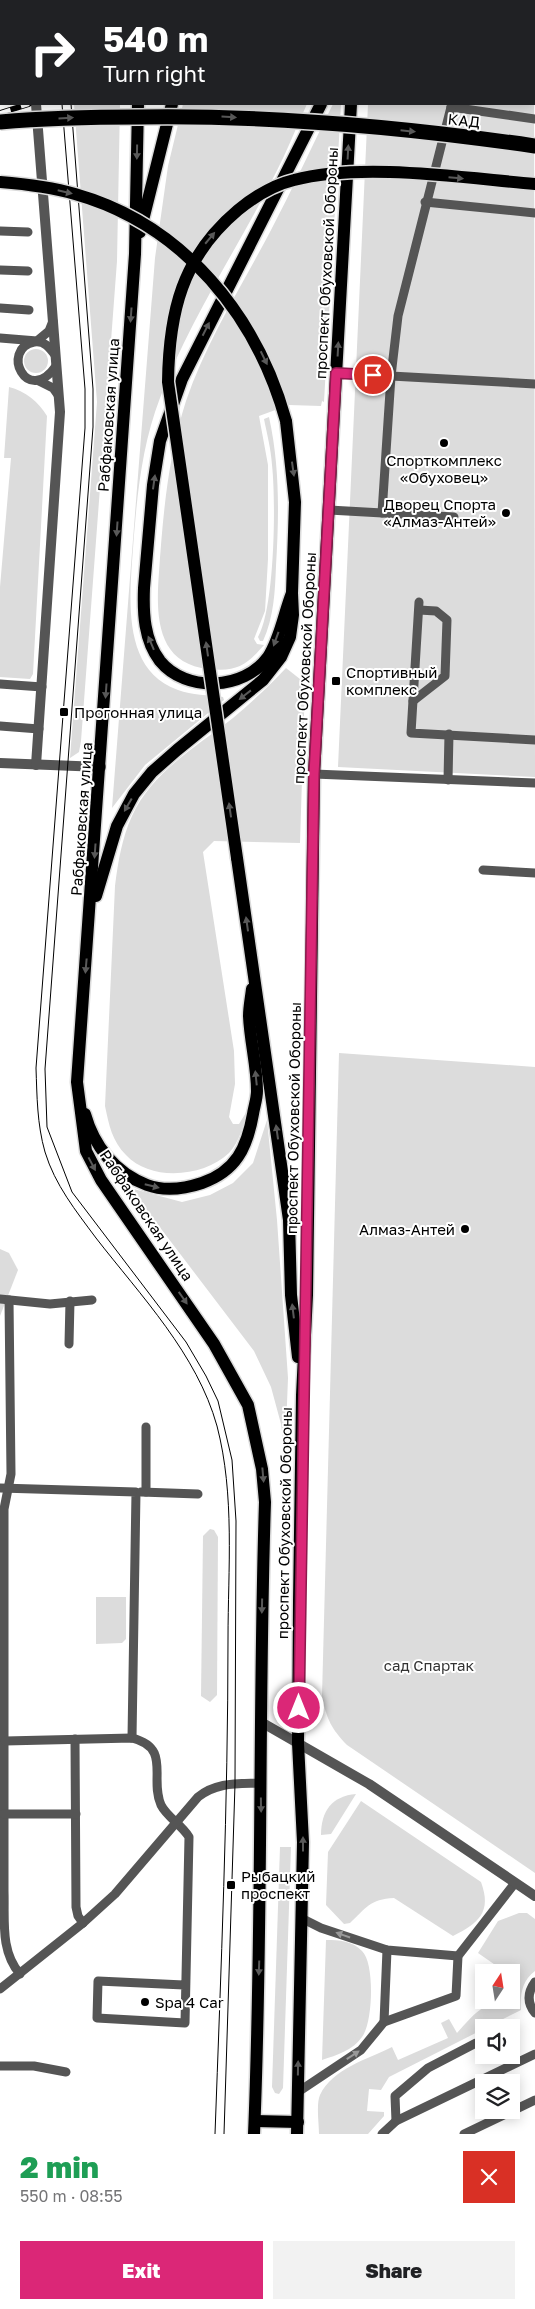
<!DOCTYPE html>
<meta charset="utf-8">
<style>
:root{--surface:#fff;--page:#f2f2f2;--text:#202124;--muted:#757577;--accent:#db2777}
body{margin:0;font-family:"Golos Text",sans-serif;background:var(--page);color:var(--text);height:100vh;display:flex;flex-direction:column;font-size:19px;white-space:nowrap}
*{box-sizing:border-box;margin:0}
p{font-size:16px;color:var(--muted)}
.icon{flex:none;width:28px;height:28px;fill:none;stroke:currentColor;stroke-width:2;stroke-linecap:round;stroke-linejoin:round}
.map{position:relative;height:2134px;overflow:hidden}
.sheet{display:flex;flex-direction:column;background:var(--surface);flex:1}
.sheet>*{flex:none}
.hud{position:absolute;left:0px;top:0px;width:535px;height:105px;box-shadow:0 2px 12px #0003;background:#202124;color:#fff;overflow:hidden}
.needle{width:32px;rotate:12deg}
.controls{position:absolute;left:475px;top:1964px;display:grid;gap:10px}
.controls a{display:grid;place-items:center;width:45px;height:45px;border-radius:0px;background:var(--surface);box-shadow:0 2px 12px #0003;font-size:25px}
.pin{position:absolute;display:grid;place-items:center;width:42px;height:42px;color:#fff;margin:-21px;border:2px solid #fff;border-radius:50%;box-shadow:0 1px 5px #0007}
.me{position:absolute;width:55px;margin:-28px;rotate:0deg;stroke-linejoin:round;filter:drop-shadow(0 0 4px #0008)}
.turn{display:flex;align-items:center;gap:18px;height:105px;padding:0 20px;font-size:22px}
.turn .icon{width:65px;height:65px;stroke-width:2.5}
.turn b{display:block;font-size:35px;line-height:42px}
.round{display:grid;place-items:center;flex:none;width:52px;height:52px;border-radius:0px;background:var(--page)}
.summary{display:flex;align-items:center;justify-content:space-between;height:85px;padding:0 20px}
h1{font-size:30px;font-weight:800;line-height:38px;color:#1e9e55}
.button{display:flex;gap:10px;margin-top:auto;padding:10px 20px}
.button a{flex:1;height:58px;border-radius:0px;background:var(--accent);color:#fff;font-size:20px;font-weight:800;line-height:58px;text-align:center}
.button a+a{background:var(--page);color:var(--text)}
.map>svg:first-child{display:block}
.green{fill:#dcdcdc}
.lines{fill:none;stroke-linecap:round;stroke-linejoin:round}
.primary-casing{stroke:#dbdbdb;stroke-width:15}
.highway-casing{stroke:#dbdbdb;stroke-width:18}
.lane{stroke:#555;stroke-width:9}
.street{stroke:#555;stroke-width:10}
.primary{stroke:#000;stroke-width:12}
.highway{stroke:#000;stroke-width:15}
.tram{stroke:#000;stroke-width:1}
.rail-casing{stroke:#000;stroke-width:5.5}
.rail{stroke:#fff;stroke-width:4;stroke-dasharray:11;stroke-linecap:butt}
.primary-bridge-casing{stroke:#dbdbdb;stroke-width:15;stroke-linecap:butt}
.highway-bridge-casing{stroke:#dbdbdb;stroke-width:18;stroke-linecap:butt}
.primary-bridge{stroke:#000;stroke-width:12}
.highway-bridge{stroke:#000;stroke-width:15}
.oneway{fill:#595959}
.oneway2{fill:#999}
.route-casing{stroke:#8e194d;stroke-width:12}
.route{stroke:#db2777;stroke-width:9}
.poi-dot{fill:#000;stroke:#fff;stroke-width:2}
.labels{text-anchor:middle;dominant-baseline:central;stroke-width:4;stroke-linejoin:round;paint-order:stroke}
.street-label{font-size:15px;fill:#000;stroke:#fff}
.poi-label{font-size:15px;fill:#000;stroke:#fff;text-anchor:start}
.park-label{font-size:15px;fill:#333;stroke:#fff}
</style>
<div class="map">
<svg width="535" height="2134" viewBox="0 0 535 2134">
<rect width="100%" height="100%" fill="#fff"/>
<g class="green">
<polygon points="534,29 535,777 338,767 368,104 534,104"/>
<polygon points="74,104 120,104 117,261 81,741 79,752 70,758 97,402"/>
<path d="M 183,104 L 307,104 C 299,121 292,139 284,156 C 245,238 192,313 160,398 C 140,450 136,506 132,562 C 129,606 125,672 178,690 C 192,695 208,695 223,697 L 224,700 L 145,765 L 112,808 L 155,258 L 168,166 Z"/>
<path d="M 333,104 L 341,104 L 324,402 L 322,401 L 321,406 L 289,405 L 259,416 L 268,465 L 268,559 L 265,611 L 254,639 L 257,644 L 264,645 C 246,666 236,672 209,669 C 155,664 156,613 159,572 C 163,514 168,457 186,401 C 206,342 241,287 270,232 C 292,190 312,146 333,104 Z"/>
<circle cx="36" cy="361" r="12"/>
<path d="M 9,387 C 25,391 39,402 47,416 L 33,674 L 30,679 L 0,677 L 0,587 L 11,458 L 4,458 Z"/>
<path d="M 269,417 C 280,467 279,515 276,566 C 275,591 274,617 263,641 L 260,641 L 258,637 C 275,607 276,501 272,465 C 271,449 267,434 264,419 Z"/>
<path d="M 286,668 L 305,683 L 300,843 L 214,841 L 203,852 L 234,1051 L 235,1084 L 229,1117 L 233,1124 L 239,1124 L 247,1111 C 244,1124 239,1143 229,1153 C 204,1177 151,1182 126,1155 C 112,1141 109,1125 105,1106 L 115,886 C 118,862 122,838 132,816 C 152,772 196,747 233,718 C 252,702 269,686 286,668 Z"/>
<path d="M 339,1053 L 535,1067 L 535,1873 L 347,1745 C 332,1730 326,1718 322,1696 Z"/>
<polygon points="267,1120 277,1220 288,1378 285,1454 281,1424 271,1387 254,1351 130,1188 182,1202 210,1195 233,1183 253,1163"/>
<polygon points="0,1249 9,1253 18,1270 0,1316"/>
<polygon points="210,1529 214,1530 218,1537 217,1695 210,1702 201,1696 203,1536"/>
<polygon points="96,1597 126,1597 126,1639 122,1643 96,1644"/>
<path d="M 356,1794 L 331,1834 L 321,1835 C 321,1811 332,1796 356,1794 Z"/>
<path d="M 361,1801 L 481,1882 C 492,1912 479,1923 453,1936 L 394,1898 C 370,1899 366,1908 350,1923 L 344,1924 L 326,1905 L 328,1852 Z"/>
<polygon points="280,1847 291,1847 283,2088 279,2094 275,2093 272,2087"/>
<path d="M 519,1913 L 527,1913 L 535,1919 L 535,1971 C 522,1981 520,1994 521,2010 L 389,2077 L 381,2090 L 369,2089 L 367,2111 L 384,2112 L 384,2116 L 368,2134 L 319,2134 C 319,2123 316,2104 320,2095 C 332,2069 368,2059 392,2047 L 398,2060 L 448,2038 L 441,2023 L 449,2019 L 457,2033 C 473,2015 485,2000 511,2000 L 511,1972 L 501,1972 L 501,1969 L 478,1953 L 498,1921 Z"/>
<path d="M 326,1940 C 339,1940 353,1941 362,1951 C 375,1963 373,2023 362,2037 C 353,2050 337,2055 322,2060 Z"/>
</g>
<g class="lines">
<defs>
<g id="primary">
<polyline points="139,0 139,1"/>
<polyline points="403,0 409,1"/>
<polyline points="202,1 203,0"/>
<polyline points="346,1 347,0"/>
<polyline points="534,27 535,28"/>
<path d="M 138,104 L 135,254 L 77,1082 L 86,1151 L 101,1180 L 214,1344 L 248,1405 L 262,1469 L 265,1502 C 258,1712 263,1923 254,2134"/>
<polyline points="140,232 172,104"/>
<path d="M 292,593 C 284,613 280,639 268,657 C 244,690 186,693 160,661 C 144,640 143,613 144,588 L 153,485 L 160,441 L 182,379 L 321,104"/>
<polyline points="237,858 289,1220 291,1295 298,1357"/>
<polyline points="96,896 117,826 134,794 152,772 177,750 263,680 281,657 290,637 293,615 292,593 295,502 286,421"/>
<path d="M 85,1114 C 94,1146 115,1173 147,1185 C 166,1192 184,1189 202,1183 C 236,1171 247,1148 253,1114 C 254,1107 257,1099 257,1091 C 257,1066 250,1041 249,1016 C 249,1007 251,998 252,989"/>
<polyline points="255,2121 298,2122"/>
<polyline points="297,2134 303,1842 298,1743 299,1602 302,1395 307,1295 314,774 351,104"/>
</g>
<g id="highway">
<polyline points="0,57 1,57"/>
<polyline points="534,63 535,63"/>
</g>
</defs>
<use href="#primary" class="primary-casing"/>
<use href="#highway" class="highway-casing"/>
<g class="lane">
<polyline points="534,78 535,78"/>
<polyline points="452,104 451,107 535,119"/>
<polyline points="425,202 535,213"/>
<polyline points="0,231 28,232"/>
<polyline points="0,270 28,271"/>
<polyline points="0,308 29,310"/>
<polyline points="0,338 37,341 49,331 53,321"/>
<path d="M 55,355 C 50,348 44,340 34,342 C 0,349 27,407 56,366"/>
<polyline points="336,373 535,384"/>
<polyline points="39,381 53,388 58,395"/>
<polyline points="329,510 454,517"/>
<polyline points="382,513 391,376 398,316 451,107"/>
<polyline points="419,602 411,733 535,740"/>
<polyline points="0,684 42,687"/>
<polyline points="413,701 445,676 447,620 436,611 419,610"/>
<polyline points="0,726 39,729"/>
<polyline points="314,774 535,783"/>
<polyline points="448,780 449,734"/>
<polyline points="483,870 535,873"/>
<polyline points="0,1299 50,1304 92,1300"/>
<path d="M 9,1300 L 11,1474 L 4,1509 L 4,1891 C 5,1920 0,1951 20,1974"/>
<polyline points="69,1344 70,1301"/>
<polyline points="146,1427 146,1492"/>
<polyline points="0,1488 136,1492 132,1738"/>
<polyline points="141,1492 198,1494"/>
<polyline points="75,1739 76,1907 78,1916 83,1923"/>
<path d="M 5,1741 L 132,1738 C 172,1748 149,1778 161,1805 C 167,1817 182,1825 189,1837 L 185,2023 L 97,2018 L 98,1981 L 184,1985"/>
<polyline points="4,1814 76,1814"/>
<polyline points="301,1918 321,1928 387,1950 458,1956"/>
<path d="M 535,1982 C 527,1993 527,2003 535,2013"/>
<path d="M 0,1989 L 83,1923 L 115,1894 L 198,1797 C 217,1782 237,1784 261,1783"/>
<polyline points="384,2022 387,1950"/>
<polyline points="0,2066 34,2066 66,2072"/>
<polyline points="298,2092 361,2050 384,2022 456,1996 458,1956 515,1883"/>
<polyline points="396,2121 395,2096 428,2068 476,2043"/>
<polyline points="382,2134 396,2121 535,2054"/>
<polyline points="464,2134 535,2100"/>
</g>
<g class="street">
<polyline points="29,0 29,1"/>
<polyline points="0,763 101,767"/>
<polyline points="36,765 60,412 36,104"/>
<polyline points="261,1722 369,1784 535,1896"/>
</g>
<use href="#primary" class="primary"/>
<use href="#highway" class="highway"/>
<g class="tram">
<polyline points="55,0 55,1"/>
<polyline points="63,0 63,1"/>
<path d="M 62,104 L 85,389 L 85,428 L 36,1068 C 37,1096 37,1124 45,1152 C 55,1185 76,1211 96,1238 C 141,1296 197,1354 217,1426 C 235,1495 228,1569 228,1639 C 228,1804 221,1969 215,2134"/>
<polyline points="71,104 93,389 93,427 45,1069 47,1127 72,1192 186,1342 206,1376 218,1401 232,1460 236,1521 235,1784 224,2134"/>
</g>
<defs>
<g id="rail">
<polyline points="309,1 312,0"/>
<polyline points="0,113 29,104"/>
</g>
</defs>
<use href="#rail" class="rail-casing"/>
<use href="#rail" class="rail"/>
<defs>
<g id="primary-bridge">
<path d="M 0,182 C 25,184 51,187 75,194 C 184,225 257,316 286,421"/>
<path d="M 237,858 L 168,382 C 169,312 182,257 238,210 C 254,197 273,185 294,180 C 362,162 464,178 535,184"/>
</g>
<path id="highway-bridge" d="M 0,122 C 46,118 93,117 140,117 C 272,115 404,127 535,146"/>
</defs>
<use href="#primary-bridge" class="primary-bridge-casing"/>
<use href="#highway-bridge" class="highway-bridge-casing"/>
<use href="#primary-bridge" class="primary-bridge"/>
<use href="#highway-bridge" class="highway-bridge"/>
</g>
<defs><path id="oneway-solid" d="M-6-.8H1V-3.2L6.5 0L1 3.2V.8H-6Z" transform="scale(1.25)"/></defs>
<g class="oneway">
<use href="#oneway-solid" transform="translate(229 117) rotate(3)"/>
<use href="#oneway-solid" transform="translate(66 118) rotate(-3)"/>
<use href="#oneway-solid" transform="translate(408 131) rotate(6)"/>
<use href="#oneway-solid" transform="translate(137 152) rotate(91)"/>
<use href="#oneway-solid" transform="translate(348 152) rotate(-87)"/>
<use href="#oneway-solid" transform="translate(456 178) rotate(5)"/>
<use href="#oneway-solid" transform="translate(65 192) rotate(13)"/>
<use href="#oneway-solid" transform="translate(210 238) rotate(-50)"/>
<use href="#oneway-solid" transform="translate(131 315) rotate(94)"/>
<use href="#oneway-solid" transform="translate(206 329) rotate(-63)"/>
<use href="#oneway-solid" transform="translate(338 349) rotate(-87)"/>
<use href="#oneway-solid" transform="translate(264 358) rotate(64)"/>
<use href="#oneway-solid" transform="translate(293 469) rotate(82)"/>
<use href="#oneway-solid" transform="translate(154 482) rotate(-82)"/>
<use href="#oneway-solid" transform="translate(117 529) rotate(94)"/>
<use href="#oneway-solid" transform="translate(276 639) rotate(110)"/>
<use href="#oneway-solid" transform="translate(151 643) rotate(-113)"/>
<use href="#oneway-solid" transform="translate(207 649) rotate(-98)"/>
<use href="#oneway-solid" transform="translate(106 691) rotate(94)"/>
<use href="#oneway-solid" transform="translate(245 695) rotate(142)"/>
<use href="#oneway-solid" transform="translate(128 805) rotate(120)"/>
<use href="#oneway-solid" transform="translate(230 810) rotate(-98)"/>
<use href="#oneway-solid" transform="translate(95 851) rotate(94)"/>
<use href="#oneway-solid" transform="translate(247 924) rotate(-98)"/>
<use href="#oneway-solid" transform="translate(86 966) rotate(95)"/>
<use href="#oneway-solid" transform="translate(256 1078) rotate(-96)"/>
<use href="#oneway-solid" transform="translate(277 1132) rotate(-98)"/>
<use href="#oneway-solid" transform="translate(92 1164) rotate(62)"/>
<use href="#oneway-solid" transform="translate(152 1186) rotate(14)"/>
<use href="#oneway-solid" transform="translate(183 1298) rotate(55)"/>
<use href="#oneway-solid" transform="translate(293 1311) rotate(-97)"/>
<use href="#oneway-solid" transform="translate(263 1475) rotate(85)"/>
<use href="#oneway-solid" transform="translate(262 1606) rotate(91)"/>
<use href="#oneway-solid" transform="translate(261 1805) rotate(89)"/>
<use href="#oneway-solid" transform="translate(303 1844) rotate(-90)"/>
<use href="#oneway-solid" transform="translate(259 1968) rotate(92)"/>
<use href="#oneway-solid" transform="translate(298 2068) rotate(-89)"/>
</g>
<g class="oneway2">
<use href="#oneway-solid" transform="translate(343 1935) rotate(-161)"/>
<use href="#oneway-solid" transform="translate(353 2055) rotate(-33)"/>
</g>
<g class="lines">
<defs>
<polyline id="route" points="299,1708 314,774 335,393 336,373 373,375"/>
</defs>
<use href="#route" class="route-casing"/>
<use href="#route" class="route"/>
</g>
<g class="poi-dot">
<circle cx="444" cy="443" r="5"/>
<circle cx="506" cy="513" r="5"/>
<rect x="331" y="676" width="10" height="10" rx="2.5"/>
<rect x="59" y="707" width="10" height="10" rx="2.5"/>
<circle cx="465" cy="1229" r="5"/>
<rect x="226" y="1880" width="10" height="10" rx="2.5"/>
<circle cx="145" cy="2002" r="5"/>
</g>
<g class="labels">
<g class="street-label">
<text transform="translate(464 120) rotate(6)">КАД</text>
<text transform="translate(326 263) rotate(-87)">проспект Обуховской Обороны</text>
<text transform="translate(108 415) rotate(-86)">Рабфаковская улица</text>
<text transform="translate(304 668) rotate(-87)">проспект Обуховской Обороны</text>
<text transform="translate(81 819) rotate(-86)">Рабфаковская улица</text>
<text transform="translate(293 1118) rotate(-89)">проспект Обуховской Обороны</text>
<text transform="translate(147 1215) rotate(56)">Рабфаковская улица</text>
<text transform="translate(284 1523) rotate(-89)">проспект Обуховской Обороны</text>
</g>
<g class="poi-label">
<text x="444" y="460" text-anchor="middle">Спорткомплекс<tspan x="444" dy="17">«Обуховец»</tspan></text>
<text x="496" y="504" text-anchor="end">Дворец Спорта<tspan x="496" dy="17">«Алмаз-Антей»</tspan></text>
<text x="346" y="672">Спортивный<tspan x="346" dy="17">комплекс</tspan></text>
<text x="74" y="712">Прогонная улица</text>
<text x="455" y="1229" text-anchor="end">Алмаз-Антей</text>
<text x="241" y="1876">Рыбацкий<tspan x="241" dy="17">проспект</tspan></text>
<text x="155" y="2002">Spa 4 Car</text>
</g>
<g class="park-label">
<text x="429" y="1665">сад Спартак</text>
</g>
</g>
</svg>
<div class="controls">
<a><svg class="needle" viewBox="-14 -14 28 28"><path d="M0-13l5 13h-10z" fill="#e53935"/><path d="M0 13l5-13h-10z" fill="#757577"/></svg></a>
<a><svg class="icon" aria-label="sound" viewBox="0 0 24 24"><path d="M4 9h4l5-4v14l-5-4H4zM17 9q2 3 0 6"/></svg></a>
<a><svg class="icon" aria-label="layers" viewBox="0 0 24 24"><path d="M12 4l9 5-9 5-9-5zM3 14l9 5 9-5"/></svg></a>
</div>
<div class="pin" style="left:373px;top:375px;background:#d93025"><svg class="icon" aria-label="arrive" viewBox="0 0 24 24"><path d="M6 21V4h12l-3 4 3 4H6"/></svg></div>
<svg class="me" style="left:299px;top:1708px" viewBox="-20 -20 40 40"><circle r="17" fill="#db2777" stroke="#fff" stroke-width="3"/><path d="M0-11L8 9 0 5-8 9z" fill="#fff"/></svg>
<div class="hud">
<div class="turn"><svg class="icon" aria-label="right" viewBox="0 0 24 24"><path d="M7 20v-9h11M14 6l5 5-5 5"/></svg><div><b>540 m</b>Turn right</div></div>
</div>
</div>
<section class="sheet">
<div class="summary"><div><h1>2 min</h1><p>550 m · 08:55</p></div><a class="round" style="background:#d93025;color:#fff"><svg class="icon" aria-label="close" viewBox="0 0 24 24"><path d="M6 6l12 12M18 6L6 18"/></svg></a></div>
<div class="button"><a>Exit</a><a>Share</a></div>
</section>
